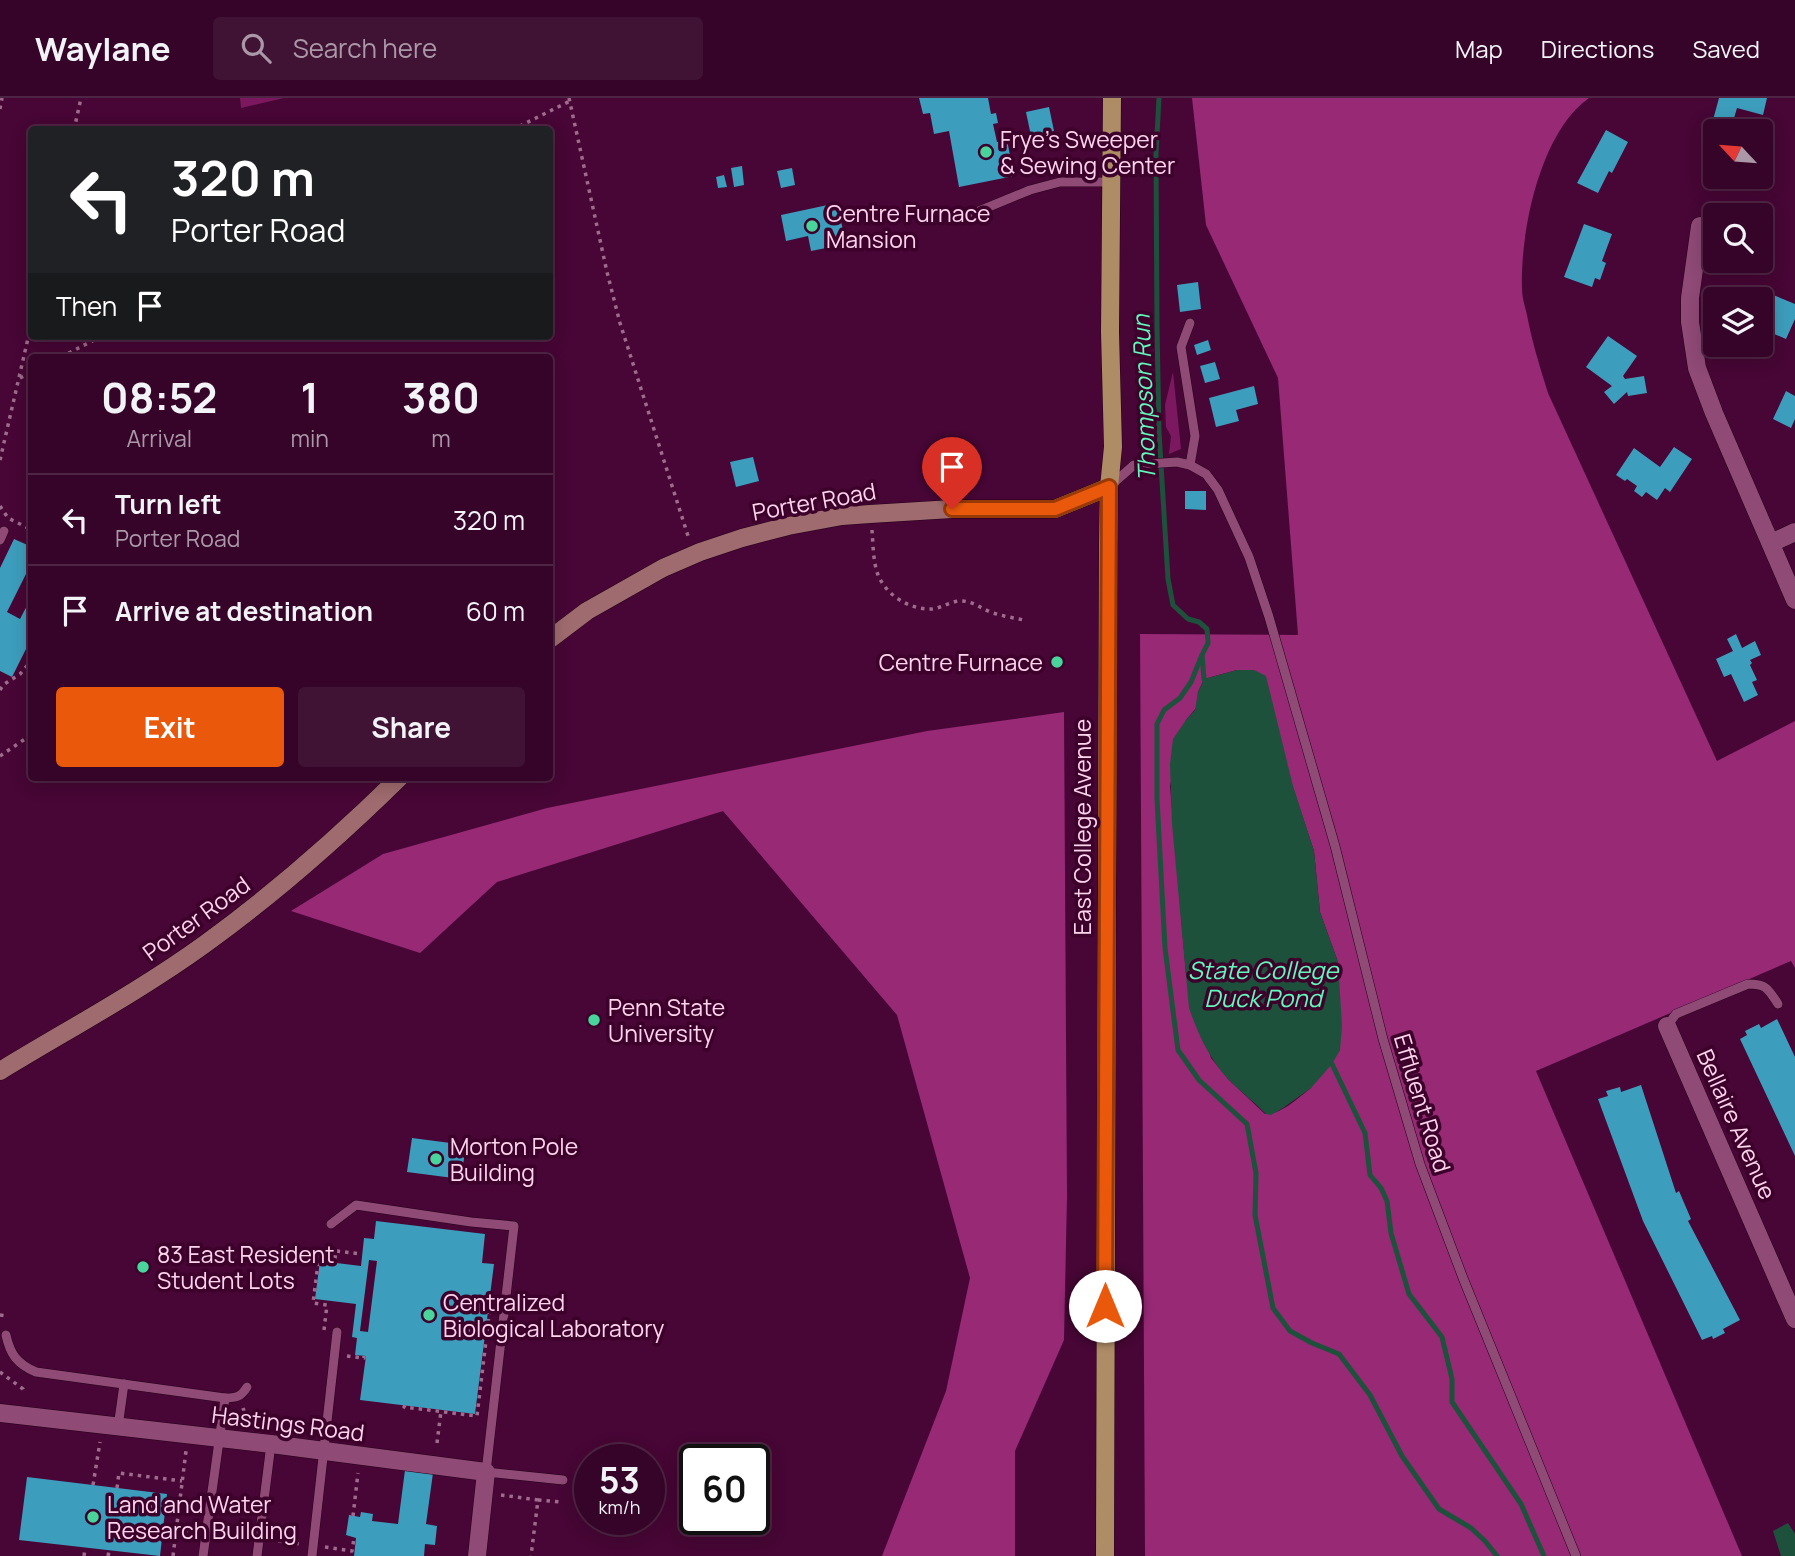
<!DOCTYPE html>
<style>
:root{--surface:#350428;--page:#401234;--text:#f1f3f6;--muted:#aa98a8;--line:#4f2545;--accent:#ea580c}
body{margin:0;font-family:Manrope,sans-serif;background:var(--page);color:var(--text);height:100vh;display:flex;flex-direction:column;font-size:26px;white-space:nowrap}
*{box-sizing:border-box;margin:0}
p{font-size:23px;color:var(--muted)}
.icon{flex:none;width:38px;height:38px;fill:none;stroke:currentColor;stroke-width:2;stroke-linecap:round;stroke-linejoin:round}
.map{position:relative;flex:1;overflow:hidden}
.sheet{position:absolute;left:28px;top:256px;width:525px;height:427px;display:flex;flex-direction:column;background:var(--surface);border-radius:7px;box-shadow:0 4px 18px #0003,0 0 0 2px var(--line)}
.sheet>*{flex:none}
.banner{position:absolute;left:28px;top:28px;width:525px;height:214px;border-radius:7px;box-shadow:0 4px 18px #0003,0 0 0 2px var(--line);background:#202124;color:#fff;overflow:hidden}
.needle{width:46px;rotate:296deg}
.controls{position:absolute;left:1703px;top:21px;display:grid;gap:14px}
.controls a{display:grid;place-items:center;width:70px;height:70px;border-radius:7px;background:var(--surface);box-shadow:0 4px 18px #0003,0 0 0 2px var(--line);font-size:35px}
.speed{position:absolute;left:574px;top:1346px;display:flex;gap:14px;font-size:35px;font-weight:700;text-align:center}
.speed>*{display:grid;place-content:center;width:91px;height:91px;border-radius:50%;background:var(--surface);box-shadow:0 4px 18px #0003,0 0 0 2px var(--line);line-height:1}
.speed small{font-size:18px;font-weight:400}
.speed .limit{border:4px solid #111;border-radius:10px;background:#fff;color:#111}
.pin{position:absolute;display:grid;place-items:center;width:60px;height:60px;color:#fff;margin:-72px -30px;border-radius:50% 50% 50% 0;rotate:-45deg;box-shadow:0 0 7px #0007}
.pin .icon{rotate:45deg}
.me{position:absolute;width:77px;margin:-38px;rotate:0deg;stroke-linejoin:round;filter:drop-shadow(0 0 5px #0008)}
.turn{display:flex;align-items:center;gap:24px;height:147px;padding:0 28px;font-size:32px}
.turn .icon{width:91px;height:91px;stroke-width:2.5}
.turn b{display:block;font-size:49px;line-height:60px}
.then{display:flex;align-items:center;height:66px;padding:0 28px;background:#0003;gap:14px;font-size:26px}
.eta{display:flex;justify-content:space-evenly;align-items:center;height:119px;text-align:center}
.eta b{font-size:42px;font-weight:700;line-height:49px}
.primary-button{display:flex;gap:14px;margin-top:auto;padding:14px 28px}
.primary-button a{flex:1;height:80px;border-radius:7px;background:var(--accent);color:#fff;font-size:28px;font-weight:700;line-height:80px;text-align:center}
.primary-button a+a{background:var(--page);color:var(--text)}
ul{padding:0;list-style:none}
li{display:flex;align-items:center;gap:21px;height:91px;padding:0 28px;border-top:2px solid var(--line)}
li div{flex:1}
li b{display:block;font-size:26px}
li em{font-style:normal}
header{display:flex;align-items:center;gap:42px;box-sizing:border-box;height:98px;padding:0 35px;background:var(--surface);border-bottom:2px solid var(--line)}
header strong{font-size:33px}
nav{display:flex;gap:38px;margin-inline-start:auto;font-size:24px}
.search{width:490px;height:63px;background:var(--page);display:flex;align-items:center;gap:18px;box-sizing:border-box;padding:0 24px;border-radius:7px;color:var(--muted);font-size:26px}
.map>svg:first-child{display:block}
.green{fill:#7c185f}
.forest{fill:#972975;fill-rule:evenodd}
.water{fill:#1e513c}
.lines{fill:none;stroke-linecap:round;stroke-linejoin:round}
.stream{stroke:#1e513c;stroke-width:5}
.building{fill:#3d9dbc;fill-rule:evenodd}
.lane-casing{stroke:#26001a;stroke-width:10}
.street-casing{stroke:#26001a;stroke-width:19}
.secondary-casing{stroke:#26001a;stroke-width:19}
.primary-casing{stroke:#26001a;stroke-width:19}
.path{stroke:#9f6b8e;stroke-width:3.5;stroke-dasharray:3.5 5;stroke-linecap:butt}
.lane{stroke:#8f4a76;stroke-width:9}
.street{stroke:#8f4a76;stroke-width:18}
.secondary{stroke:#9f6b6e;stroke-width:18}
.primary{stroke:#ae8c66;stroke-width:18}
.route-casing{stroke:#983908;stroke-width:18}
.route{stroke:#ea580c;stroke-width:12}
.poi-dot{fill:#49d49c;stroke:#3c002b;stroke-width:2.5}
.labels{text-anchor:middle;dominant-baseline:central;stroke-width:7;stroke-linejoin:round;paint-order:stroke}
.poi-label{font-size:23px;fill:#fcd4eb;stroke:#3c002b;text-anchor:start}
.street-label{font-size:23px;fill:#fcd4eb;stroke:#3c002b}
.water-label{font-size:24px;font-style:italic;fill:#61f8ba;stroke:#3c002b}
</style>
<header>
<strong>Waylane</strong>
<div class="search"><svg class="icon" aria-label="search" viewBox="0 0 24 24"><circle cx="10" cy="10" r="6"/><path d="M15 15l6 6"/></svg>Search here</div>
<nav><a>Map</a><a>Directions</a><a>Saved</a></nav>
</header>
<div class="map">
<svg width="1795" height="1458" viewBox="0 0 1795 1458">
<rect width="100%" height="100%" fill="#470635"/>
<g class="green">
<polygon points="240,0 284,0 241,10"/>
<polygon points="1173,274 1181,351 1169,356 1171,338 1166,329 1165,307"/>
</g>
<g class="forest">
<path d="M 1192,0 L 1589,0 C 1540,34 1520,134 1522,191 C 1522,199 1525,209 1527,217 C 1532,244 1540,269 1548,295 L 1717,663 L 1795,623 L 1795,870 L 1791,863 L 1536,973 L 1742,1458 L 1145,1458 L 1140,536 L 1298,537 L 1278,280 L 1206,127 ZM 1237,572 L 1254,572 L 1314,753 L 1320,814 L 1338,864 L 1311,990 C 1299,999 1281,1017 1265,1016 L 1228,981 L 1211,960 L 1186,876 L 1170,688 L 1186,622 L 1197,609 L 1198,594 L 1204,581 Z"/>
<polygon points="1064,614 1067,1098 1064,1242 1015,1353 1015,1458 882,1458 946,1293 970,1180 897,917 723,713 497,784 420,855 291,813 383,756 547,710 927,633"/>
</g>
<g class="water">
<path d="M 1237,572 L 1254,572 L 1266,578 L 1293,688 L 1314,753 L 1320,814 L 1338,864 L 1342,928 L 1340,952 L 1332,966 L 1311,990 L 1283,1010 L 1271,1017 L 1266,1016 C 1254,1004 1241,994 1229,982 C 1209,961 1198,936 1189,910 L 1172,726 L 1170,666 L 1173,641 L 1186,622 L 1195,612 L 1198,594 L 1204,581 Z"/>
<polygon points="1788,1425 1795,1436 1795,1458 1781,1458 1773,1433"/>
</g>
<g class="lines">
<g class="stream">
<polyline points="1159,0 1156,55 1157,229 1159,334 1168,481 1173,507 1188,521 1199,524 1207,531 1208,545 1202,557 1204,581"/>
<polyline points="1202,557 1191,584 1180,600 1164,612 1157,626 1157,701 1165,850 1178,952 1199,982 1247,1026 1256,1075 1255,1117 1273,1210 1290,1233 1312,1245 1339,1256 1370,1297 1402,1358 1439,1411 1471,1430 1485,1443 1497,1458"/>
<polyline points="1332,966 1365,1035 1370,1077 1381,1090 1387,1103 1391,1135 1409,1196 1442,1239 1452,1281 1452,1304 1521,1406 1544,1458"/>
</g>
</g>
<g class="building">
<polygon points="919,0 988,0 991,16 996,15 998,25 993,26 997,44 1007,42 1014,78 959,89 949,33 934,36 930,15 923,16"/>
<polygon points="1719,0 1767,0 1763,17 1737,10 1732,27 1713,22"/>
<polygon points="1049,9 1054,33 1031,38 1026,14"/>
<polygon points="1606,32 1628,44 1612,75 1609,73 1598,95 1577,85"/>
<polygon points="742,68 744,87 734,89 731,70"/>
<polygon points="792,70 795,87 781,90 777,73"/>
<polygon points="724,77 727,89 718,90 716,79"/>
<polygon points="837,105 846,146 811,153 808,138 786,143 781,117"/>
<polygon points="1584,126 1612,136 1602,163 1606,165 1600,182 1595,180 1592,189 1564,179"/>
<polygon points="1198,184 1201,211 1180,214 1177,187"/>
<polygon points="1759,191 1795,206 1795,221 1786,241 1760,230 1760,201 1755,201"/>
<polygon points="1608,238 1637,258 1623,278 1625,281 1644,278 1647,295 1628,298 1627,294 1614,306 1604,294 1612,288 1586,269"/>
<polygon points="1208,242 1211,252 1197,257 1194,247"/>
<polygon points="1215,264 1220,281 1205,285 1200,268"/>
<polygon points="1254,288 1258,306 1236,312 1239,323 1216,329 1209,300"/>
<polygon points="1786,293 1795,298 1795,321 1791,330 1773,321"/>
<polygon points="1674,349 1692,361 1670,394 1665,390 1657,402 1646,394 1642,399 1634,393 1637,388 1627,381 1625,383 1616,377 1634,350 1660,369"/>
<polygon points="753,359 759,383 736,389 730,364"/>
<polygon points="1185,393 1206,393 1206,412 1185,411"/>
<polygon points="14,441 32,449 32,464 7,514 20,521 32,498 32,543 30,543 12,579 0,573 0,470"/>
<polygon points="1736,536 1742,550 1755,543 1761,557 1750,562 1752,565 1750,567 1757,582 1752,584 1758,597 1744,604 1731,576 1724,579 1716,561 1733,553 1727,541"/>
<polygon points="1777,921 1795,959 1795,1058 1740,941 1747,937 1745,933 1759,926 1761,930"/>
<polygon points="1641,987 1676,1095 1679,1093 1691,1121 1688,1123 1740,1222 1723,1231 1725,1235 1713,1241 1712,1238 1702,1242 1643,1123 1598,1001 1608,998 1606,993 1620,989 1621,994"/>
<polygon points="412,1040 466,1047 461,1081 407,1074"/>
<path d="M 376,1123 L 485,1136 L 482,1165 L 494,1166 L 475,1316 L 360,1302 L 366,1258 L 355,1257 L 357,1240 L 352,1239 L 356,1206 L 315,1201 L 320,1163 L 361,1168 L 364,1140 L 374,1141 ZM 369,1162 L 377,1163 L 368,1234 L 360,1233 Z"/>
<polygon points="405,1372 433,1375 426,1426 437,1428 435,1447 425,1446 424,1458 354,1458 356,1440 346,1437 349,1417 360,1419 361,1414 373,1416 372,1423 398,1426"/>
<polygon points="27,1379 167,1396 160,1458 19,1442"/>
</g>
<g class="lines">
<defs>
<g id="lane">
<polyline points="957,122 1030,92 1060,84 1112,84"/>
<polyline points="1190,225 1181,249 1195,338 1190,367"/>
<polyline points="1110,388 1134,367 1177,364 1190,367 1206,376 1218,392 1249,459 1269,519 1335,748 1383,941 1420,1066 1463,1180 1576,1458"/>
<polyline points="0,442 4,433"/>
<path d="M 1667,928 L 1676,916 L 1748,886 C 1767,886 1768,891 1778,906"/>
<polyline points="331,1126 356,1107 471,1124 514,1128 486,1374 563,1382"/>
<path d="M 6,1237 C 10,1256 17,1266 36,1274 L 225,1300 C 236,1300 241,1299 247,1289"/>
<polyline points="118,1329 124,1286"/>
<polyline points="203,1458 225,1300"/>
<polyline points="257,1458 271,1346"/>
<polyline points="312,1458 337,1234"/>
</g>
<g id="street">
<polyline points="1700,128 1690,200 1690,224 1697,270 1714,315 1795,502"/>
<polyline points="1771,445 1795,434"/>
<polyline points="1667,928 1795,1221"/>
<polyline points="0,1315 271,1346 486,1374 477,1458"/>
</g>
<g id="secondary">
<polyline points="550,541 587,513 663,470 700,454 742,440 788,428 842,418 870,416 952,411 1055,411 1109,389"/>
<path d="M 0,973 C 69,931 140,893 205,846 C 274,796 339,739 400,679"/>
</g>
<polyline id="primary" points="1105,1458 1108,447 1109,389 1113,349 1110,234 1112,0"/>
</defs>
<use href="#lane" class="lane-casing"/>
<use href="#street" class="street-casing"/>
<use href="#secondary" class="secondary-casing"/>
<use href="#primary" class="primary-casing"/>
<g class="path">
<polyline points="569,0 607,174 620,225 689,441"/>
<polyline points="0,11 2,0"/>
<polyline points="74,32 81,0"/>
<polyline points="512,32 570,3"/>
<polyline points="61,259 102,238"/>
<polyline points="20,280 32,274"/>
<polyline points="0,362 32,223"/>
<polyline points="0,408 8,420 32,432"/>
<path d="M 872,432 C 873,445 873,461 877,474 C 884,496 909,512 932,511 C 942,510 952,502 963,503 C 974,504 982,511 993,515 C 1003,518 1014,520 1024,522"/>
<polyline points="0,592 3,587 20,576 32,562"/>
<polyline points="0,658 25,641 32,634"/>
<polyline points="0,1217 8,1218"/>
<polyline points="324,1232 327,1207 313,1205 319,1158 335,1160 336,1153 362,1156"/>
<polyline points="347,1258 364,1260 364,1258"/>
<polyline points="0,1274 23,1291 25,1296"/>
<polyline points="405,1307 404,1309 477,1318 490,1209 492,1209"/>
<polyline points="243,1310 247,1321"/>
<polyline points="437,1345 441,1313"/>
<polyline points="93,1387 100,1344"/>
<polyline points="117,1390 119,1375 182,1383"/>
<polyline points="501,1397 538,1402 531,1458"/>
<polyline points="538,1402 560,1404"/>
<polyline points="353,1418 358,1375"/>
<polyline points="176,1431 196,1434"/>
<polyline points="218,1436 248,1440"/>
<polyline points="270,1442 300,1446"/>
<polyline points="325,1449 352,1453 354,1440"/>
<polyline points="84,1458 85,1450"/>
<polyline points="108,1458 109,1453"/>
<polyline points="173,1458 186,1353"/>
</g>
<use href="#lane" class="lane"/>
<use href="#street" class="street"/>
<use href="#secondary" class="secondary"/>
<use href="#primary" class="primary"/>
</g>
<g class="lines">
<defs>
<polyline id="route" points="952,411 1055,411 1109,389 1105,1208"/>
</defs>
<use href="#route" class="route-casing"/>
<use href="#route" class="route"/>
</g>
<g class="poi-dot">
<circle cx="986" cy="54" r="7"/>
<circle cx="812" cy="128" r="7"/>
<circle cx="1057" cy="564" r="7"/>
<circle cx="594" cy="922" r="7"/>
<circle cx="436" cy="1061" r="7"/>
<circle cx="143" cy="1169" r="7"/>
<circle cx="429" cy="1217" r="7"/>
<circle cx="93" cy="1419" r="7"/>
</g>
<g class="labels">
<g class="poi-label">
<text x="1000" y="41">Frye's Sweeper<tspan x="1000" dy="26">&amp; Sewing Center</tspan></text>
<text x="826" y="115">Centre Furnace<tspan x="826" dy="26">Mansion</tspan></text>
<text x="1043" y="564" text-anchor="end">Centre Furnace</text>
<text x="608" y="909">Penn State<tspan x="608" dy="26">University</tspan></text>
<text x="450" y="1048">Morton Pole<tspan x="450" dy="26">Building</tspan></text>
<text x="157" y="1156">83 East Resident<tspan x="157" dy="26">Student Lots</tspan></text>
<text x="443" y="1204">Centralized<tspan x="443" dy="26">Biological Laboratory</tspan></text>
<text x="107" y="1406">Land and Water<tspan x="107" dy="26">Research Building</tspan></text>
</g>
<g class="street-label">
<text transform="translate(814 403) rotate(-10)">Porter Road</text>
<text transform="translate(1082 729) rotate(-90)">East College Avenue</text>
<text transform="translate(196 820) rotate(-36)">Porter Road</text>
<text transform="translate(1423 1005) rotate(73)">Effluent Road</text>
<text transform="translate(1737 1026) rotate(66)">Bellaire Avenue</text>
<text transform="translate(288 1325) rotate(7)">Hastings Road</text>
</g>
<g class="water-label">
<text transform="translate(1143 300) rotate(-92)">Thompson Run</text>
<text x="1263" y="871">State College<tspan x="1263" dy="28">Duck Pond</tspan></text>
</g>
</g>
</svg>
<div class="controls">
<a><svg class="needle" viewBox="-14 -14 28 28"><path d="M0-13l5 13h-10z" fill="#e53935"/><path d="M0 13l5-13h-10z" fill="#aa98a8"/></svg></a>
<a><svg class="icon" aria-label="search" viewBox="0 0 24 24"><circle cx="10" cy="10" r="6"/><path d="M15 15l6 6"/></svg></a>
<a><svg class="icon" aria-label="layers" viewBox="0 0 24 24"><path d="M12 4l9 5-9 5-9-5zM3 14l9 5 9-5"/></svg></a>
</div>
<div class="speed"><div>53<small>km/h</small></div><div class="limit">60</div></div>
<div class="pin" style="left:952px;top:411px;background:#d93025"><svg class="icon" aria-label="arrive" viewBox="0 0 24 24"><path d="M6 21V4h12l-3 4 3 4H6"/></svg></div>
<svg class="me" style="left:1105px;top:1208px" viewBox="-20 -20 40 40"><circle r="19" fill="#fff"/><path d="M0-13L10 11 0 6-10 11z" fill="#ea580c"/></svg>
<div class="banner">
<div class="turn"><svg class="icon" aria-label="left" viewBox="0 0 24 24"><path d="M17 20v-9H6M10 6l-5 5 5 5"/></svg><div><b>320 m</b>Porter Road</div></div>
<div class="then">Then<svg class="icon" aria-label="arrive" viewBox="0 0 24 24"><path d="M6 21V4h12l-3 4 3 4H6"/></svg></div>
</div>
<section class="sheet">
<div class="eta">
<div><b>08:52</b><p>Arrival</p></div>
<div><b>1</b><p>min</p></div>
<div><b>380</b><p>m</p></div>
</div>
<ul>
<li><svg class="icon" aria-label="left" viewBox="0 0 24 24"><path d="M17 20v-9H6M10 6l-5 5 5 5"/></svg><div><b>Turn left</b><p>Porter Road</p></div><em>320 m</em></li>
<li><svg class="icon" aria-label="arrive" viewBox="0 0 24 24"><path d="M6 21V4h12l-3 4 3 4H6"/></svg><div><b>Arrive at destination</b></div><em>60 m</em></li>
</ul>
<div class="primary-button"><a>Exit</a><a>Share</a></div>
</section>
</div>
